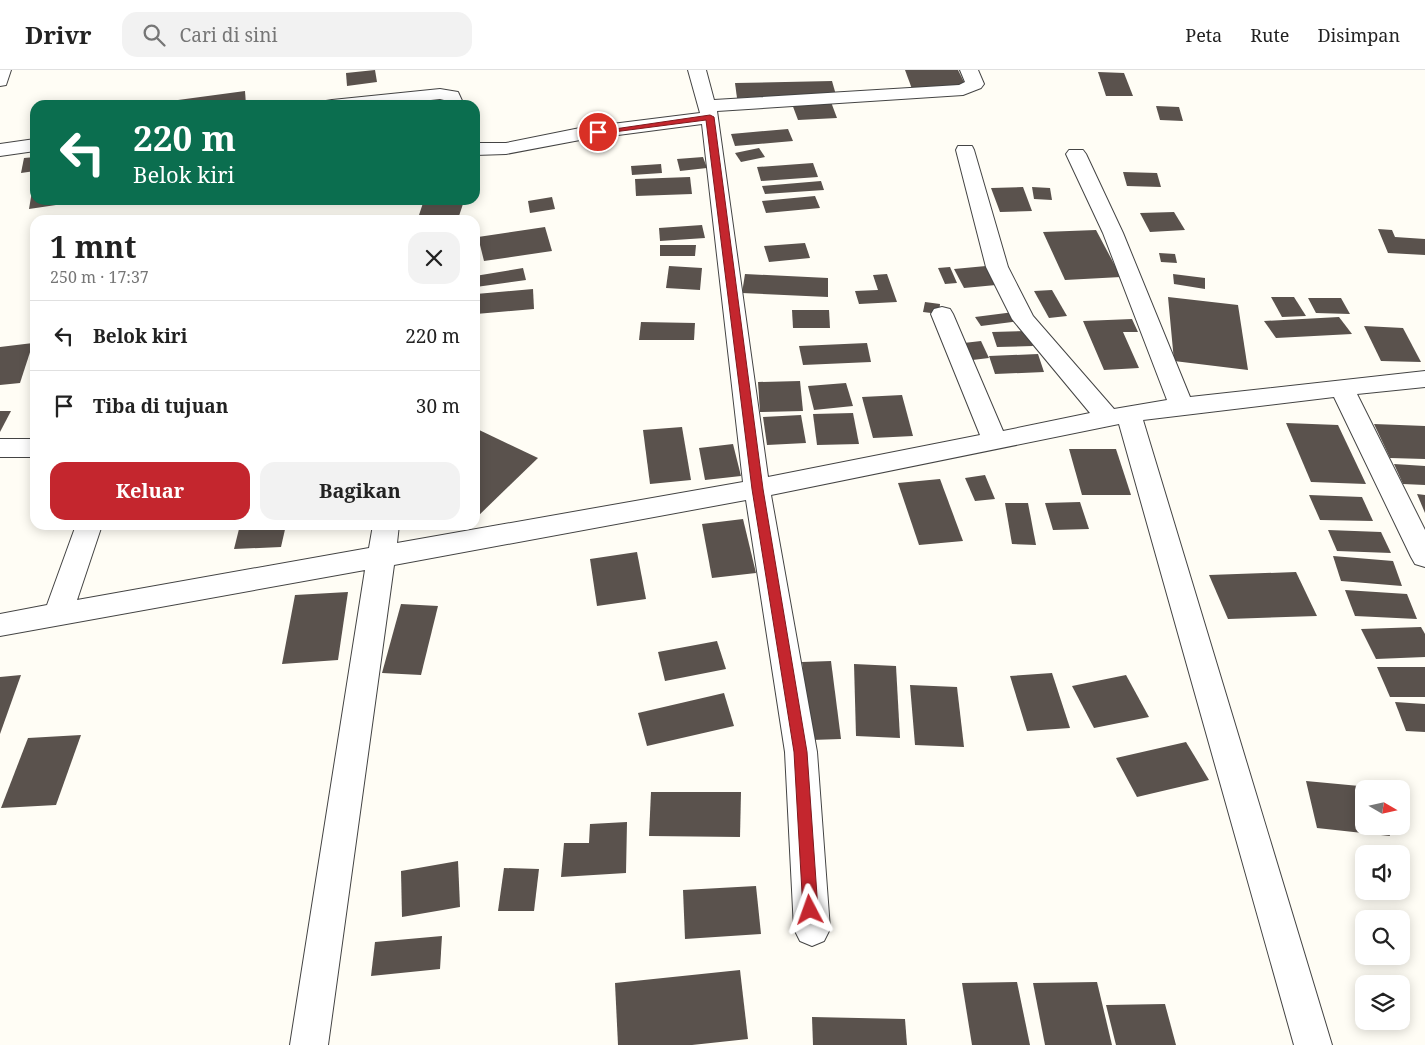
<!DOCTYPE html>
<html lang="id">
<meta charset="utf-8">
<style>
:root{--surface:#fff;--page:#f2f2f2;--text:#222;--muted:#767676;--line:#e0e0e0;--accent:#c4262e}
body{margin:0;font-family:"Noto Serif",serif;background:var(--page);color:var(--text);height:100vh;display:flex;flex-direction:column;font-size:19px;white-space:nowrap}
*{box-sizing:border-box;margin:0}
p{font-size:16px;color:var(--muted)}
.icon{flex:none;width:28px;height:28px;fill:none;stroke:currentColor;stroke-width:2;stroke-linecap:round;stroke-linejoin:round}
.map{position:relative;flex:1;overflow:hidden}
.side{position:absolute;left:30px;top:145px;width:450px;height:315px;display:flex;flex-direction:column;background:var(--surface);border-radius:15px;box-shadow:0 2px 12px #0003}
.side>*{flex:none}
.top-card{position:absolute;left:30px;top:30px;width:450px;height:105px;border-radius:15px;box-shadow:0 2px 12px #0003;background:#0b6e4f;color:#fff;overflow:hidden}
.needle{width:32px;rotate:99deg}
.buttons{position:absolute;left:1355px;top:710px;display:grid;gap:10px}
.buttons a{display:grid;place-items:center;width:55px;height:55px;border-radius:10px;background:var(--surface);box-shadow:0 2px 12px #0003;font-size:25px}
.pin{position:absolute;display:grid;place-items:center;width:42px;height:42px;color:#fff;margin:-21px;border:2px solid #fff;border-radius:50%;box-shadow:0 1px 5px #0007}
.me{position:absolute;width:55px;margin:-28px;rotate:356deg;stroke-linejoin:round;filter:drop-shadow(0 0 4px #0008)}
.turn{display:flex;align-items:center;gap:18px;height:105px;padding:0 20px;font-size:22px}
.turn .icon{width:65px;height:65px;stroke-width:2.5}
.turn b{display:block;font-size:35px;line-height:42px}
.round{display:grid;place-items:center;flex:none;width:52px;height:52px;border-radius:15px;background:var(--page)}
.summary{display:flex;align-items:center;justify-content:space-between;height:85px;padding:0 20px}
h1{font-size:30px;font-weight:700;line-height:38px}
.cta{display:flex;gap:10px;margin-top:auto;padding:10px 20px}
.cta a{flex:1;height:58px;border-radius:15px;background:var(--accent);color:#fff;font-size:20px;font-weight:700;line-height:58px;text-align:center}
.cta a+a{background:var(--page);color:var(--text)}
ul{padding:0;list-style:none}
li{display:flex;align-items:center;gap:15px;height:70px;padding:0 20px;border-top:1px solid var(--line)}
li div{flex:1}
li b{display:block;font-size:19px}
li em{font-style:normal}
header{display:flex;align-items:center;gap:30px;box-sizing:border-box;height:70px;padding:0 25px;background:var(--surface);border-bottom:1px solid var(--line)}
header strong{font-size:24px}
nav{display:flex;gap:28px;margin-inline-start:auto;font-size:18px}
.search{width:350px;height:45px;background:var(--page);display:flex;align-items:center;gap:12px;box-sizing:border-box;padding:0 18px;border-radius:15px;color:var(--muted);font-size:19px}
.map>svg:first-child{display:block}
.building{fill:#5a524d}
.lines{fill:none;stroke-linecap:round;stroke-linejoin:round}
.street-casing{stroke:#444;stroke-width:2}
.street{fill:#fff;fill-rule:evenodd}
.route{fill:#c4262e;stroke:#7f191e}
</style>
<header>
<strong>Drivr</strong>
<div class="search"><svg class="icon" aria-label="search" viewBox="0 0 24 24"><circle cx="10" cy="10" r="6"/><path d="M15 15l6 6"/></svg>Cari di sini</div>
<nav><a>Peta</a><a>Rute</a><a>Disimpan</a></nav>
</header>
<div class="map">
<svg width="1425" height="975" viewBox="0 0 1425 975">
<rect width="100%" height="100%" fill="#fffdf5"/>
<g class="building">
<polygon points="375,0 377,12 347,16 346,3"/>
<polygon points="905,0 958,0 966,16 912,19"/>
<polygon points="1098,2 1124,3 1133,26 1106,26"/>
<polygon points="832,11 836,25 737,28 735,13"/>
<polygon points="245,21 246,35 178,35 178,30"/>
<polygon points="831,32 837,48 798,50 792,34"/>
<polygon points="1156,36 1179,37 1183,51 1160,50"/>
<polygon points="788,59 793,71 735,76 731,64"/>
<polygon points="759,78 765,87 741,92 735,83"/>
<polygon points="35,87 35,101 21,103 24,88"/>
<polygon points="703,87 707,98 680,101 677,89"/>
<polygon points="813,93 818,107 761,111 757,97"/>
<polygon points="661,94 662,103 632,105 631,96"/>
<polygon points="1123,102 1157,103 1161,117 1127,116"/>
<polygon points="690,107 692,124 636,126 635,109"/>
<polygon points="821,111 824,120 765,124 762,116"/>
<polygon points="1023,117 1032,141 1000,142 991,118"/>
<polygon points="1032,117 1050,118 1052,130 1034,129"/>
<polygon points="35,120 35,130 83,131 29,139 32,121"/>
<polygon points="815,126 820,138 766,143 762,131"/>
<polygon points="552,127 555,139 530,143 528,131"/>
<polygon points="423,133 463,134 459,146 419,145"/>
<polygon points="1174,142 1185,160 1150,162 1140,143"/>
<polygon points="702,155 705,168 660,171 659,158"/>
<polygon points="545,157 552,181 484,191 478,167"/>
<polygon points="1378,159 1392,160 1395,167 1425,169 1425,185 1388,183"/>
<polygon points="1096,160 1121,207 1065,210 1043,162"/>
<polygon points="805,173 810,188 769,192 764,176"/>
<polygon points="660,175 696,175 695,186 660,186"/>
<polygon points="1159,183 1175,184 1177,193 1161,192"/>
<polygon points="669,196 702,198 700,220 666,218"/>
<polygon points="986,196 996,215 964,218 954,199"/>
<polygon points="950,197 957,213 945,214 938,198"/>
<polygon points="523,198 526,210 476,217 475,206"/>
<polygon points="745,204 828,208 828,227 742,223"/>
<polygon points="887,204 897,232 859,234 855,221 878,220 873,205"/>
<polygon points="1173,204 1205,208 1205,219 1174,214"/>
<polygon points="533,219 534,239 476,244 476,224"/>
<polygon points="1052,220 1067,246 1049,248 1034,221"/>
<polygon points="1168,227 1238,235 1248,300 1174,291"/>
<polygon points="1271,227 1294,227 1306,246 1282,247"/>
<polygon points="1308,228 1341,228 1350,244 1316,243"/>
<polygon points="925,232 940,234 939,244 923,242"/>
<polygon points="792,240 829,240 830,258 793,258"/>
<polygon points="1014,242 1019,251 981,256 975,247"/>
<polygon points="1339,247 1352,264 1276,268 1264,251"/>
<polygon points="1132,249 1138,262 1123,262 1139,298 1104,300 1083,251"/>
<polygon points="641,252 695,253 694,270 639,270"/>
<polygon points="1364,256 1403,258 1421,292 1381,291"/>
<polygon points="1028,261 1033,276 997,277 992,262"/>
<polygon points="981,271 989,288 964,291 955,274"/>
<polygon points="33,273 20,313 0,315 0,277"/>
<polygon points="867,273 871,292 803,295 799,276"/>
<polygon points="1038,284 1044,302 995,304 989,286"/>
<polygon points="800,311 803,341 760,342 758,312"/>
<polygon points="846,313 853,336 814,340 808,316"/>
<polygon points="902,325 913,366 873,368 862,327"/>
<polygon points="0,341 11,341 0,362"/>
<polygon points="853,343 859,374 817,375 813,344"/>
<polygon points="801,345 806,373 767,375 763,347"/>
<polygon points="1286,353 1338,355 1366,414 1311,412"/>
<polygon points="1374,354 1425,356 1425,389 1390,388"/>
<polygon points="682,357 691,410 650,414 643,360"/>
<polygon points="475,358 538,388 475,449"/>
<polygon points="733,374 741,406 705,410 699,378"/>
<polygon points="1069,379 1116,379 1131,425 1082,425"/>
<polygon points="1394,394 1425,396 1425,415 1403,414"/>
<polygon points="985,405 995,429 975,431 965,408"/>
<polygon points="940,409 963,471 919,475 898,413"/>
<polygon points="1417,424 1425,425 1425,443"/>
<polygon points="1309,425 1362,427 1373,451 1320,450"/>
<polygon points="1080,432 1089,459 1053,460 1045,433"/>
<polygon points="1005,433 1028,433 1036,475 1012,474"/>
<polygon points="743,449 756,503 712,508 702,454"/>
<polygon points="240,455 286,455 281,477 234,479"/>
<polygon points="1328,460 1381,462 1391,483 1337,481"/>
<polygon points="637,482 646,529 597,536 590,489"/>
<polygon points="1333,486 1393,491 1402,516 1341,511"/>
<polygon points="1296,502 1317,546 1228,549 1209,505"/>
<polygon points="1345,520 1407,524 1417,549 1355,546"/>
<polygon points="348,522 338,590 282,594 295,525"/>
<polygon points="401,534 438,536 421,605 382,603"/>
<polygon points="1421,557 1425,564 1425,587 1376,589 1361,559"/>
<polygon points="717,571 726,599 665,611 658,582"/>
<polygon points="831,591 841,669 811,670 802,592"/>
<polygon points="854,594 896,596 900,668 856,666"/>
<polygon points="1377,597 1425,597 1425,627 1390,627"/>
<polygon points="1052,603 1070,658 1027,661 1010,606"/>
<polygon points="21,605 0,664 0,607"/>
<polygon points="1126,605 1149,647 1094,658 1072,616"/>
<polygon points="910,615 957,617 964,677 915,675"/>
<polygon points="724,623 734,656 647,676 638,643"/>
<polygon points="1395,632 1425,634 1425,662 1406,661"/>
<polygon points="81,665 56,735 1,738 28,668"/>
<polygon points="1186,672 1209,710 1137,727 1116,688"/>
<polygon points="1306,711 1370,717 1364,719 1364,756 1387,756 1390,766 1317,758"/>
<polygon points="651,722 741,722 740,767 649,766"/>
<polygon points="627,752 626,803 561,807 564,773 589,773 590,754"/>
<polygon points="458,791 460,837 402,847 401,801"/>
<polygon points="504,798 539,799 534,841 498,841"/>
<polygon points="756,816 761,864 685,869 683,820"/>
<polygon points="442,866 440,899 371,906 375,872"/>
<polygon points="740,900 748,969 692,975 618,975 615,913"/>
<polygon points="1017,912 1030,975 972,975 962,913"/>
<polygon points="1097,912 1112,975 1045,975 1033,913"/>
<polygon points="1165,934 1176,975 1116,975 1106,935"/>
<polygon points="812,947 905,949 907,975 813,975"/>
</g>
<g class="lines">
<defs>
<g id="street">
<polygon points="0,0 11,0 6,15 0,16"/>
<polygon points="688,0 706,0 714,30 959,15 965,12 960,0 978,0 984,14 981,18 963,25 717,41 768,407 980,365 931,244 934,239 942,237 950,239 953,244 1003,361 1090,343 1012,249 986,197 956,80 958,76 972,76 974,80 1008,197 1033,246 1114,339 1167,330 1103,163 1066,84 1069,80 1083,80 1086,84 1123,163 1190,327 1425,301 1425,317 1357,324 1425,460 1425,497 1415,494 1411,487 1334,327 1143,350 1332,975 1294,975 1119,354 771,425 817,682 830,859 824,871 812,876 800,871 794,859 785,682 746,430 394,495 328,975 290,975 365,500 0,566 0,544 47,535 76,455 102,455 77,530 369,478 373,455 399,455 397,473 743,412 702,54 580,70 506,84 475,85 475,73 506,73 580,58 700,43"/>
<polygon points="440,19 458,22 464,35 446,35 444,30 440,29 385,35 323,35 326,31 332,30"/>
<polygon points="35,69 35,81 0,86 0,74"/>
<rect x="0" y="369" width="35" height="18"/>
</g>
</defs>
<use href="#street" class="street-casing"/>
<use href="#street" class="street"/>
</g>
<polygon class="route" points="710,45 714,47 763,419 807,682 818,840 816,844 810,846 805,844 803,840 794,682 752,419 706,50 598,64 594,62"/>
</svg>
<div class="buttons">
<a><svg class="needle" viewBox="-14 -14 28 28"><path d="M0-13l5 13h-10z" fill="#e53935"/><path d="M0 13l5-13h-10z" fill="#767676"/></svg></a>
<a><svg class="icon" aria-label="sound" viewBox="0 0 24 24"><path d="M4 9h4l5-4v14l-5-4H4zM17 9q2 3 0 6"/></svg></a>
<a><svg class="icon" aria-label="search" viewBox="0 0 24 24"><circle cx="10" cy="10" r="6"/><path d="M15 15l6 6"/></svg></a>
<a><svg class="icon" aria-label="layers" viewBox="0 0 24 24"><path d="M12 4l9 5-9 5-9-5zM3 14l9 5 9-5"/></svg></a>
</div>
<div class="pin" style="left:598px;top:62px;background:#d93025"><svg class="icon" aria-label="arrive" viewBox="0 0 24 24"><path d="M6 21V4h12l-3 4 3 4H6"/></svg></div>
<svg class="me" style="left:810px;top:840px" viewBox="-20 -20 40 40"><path d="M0-17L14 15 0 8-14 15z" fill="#c4262e" stroke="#fff" stroke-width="4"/></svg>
<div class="top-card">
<div class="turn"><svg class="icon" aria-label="left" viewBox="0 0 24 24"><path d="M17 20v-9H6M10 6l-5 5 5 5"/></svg><div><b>220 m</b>Belok kiri</div></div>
</div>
<section class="side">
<div class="summary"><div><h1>1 mnt</h1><p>250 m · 17:37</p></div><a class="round"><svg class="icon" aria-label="close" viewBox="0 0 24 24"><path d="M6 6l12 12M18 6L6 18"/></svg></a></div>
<ul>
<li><svg class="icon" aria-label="left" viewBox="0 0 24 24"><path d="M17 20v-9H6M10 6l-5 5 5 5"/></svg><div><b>Belok kiri</b></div><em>220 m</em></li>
<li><svg class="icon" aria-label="arrive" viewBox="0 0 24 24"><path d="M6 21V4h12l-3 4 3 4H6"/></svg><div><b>Tiba di tujuan</b></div><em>30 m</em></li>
</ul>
<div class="cta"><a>Keluar</a><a>Bagikan</a></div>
</section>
</div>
